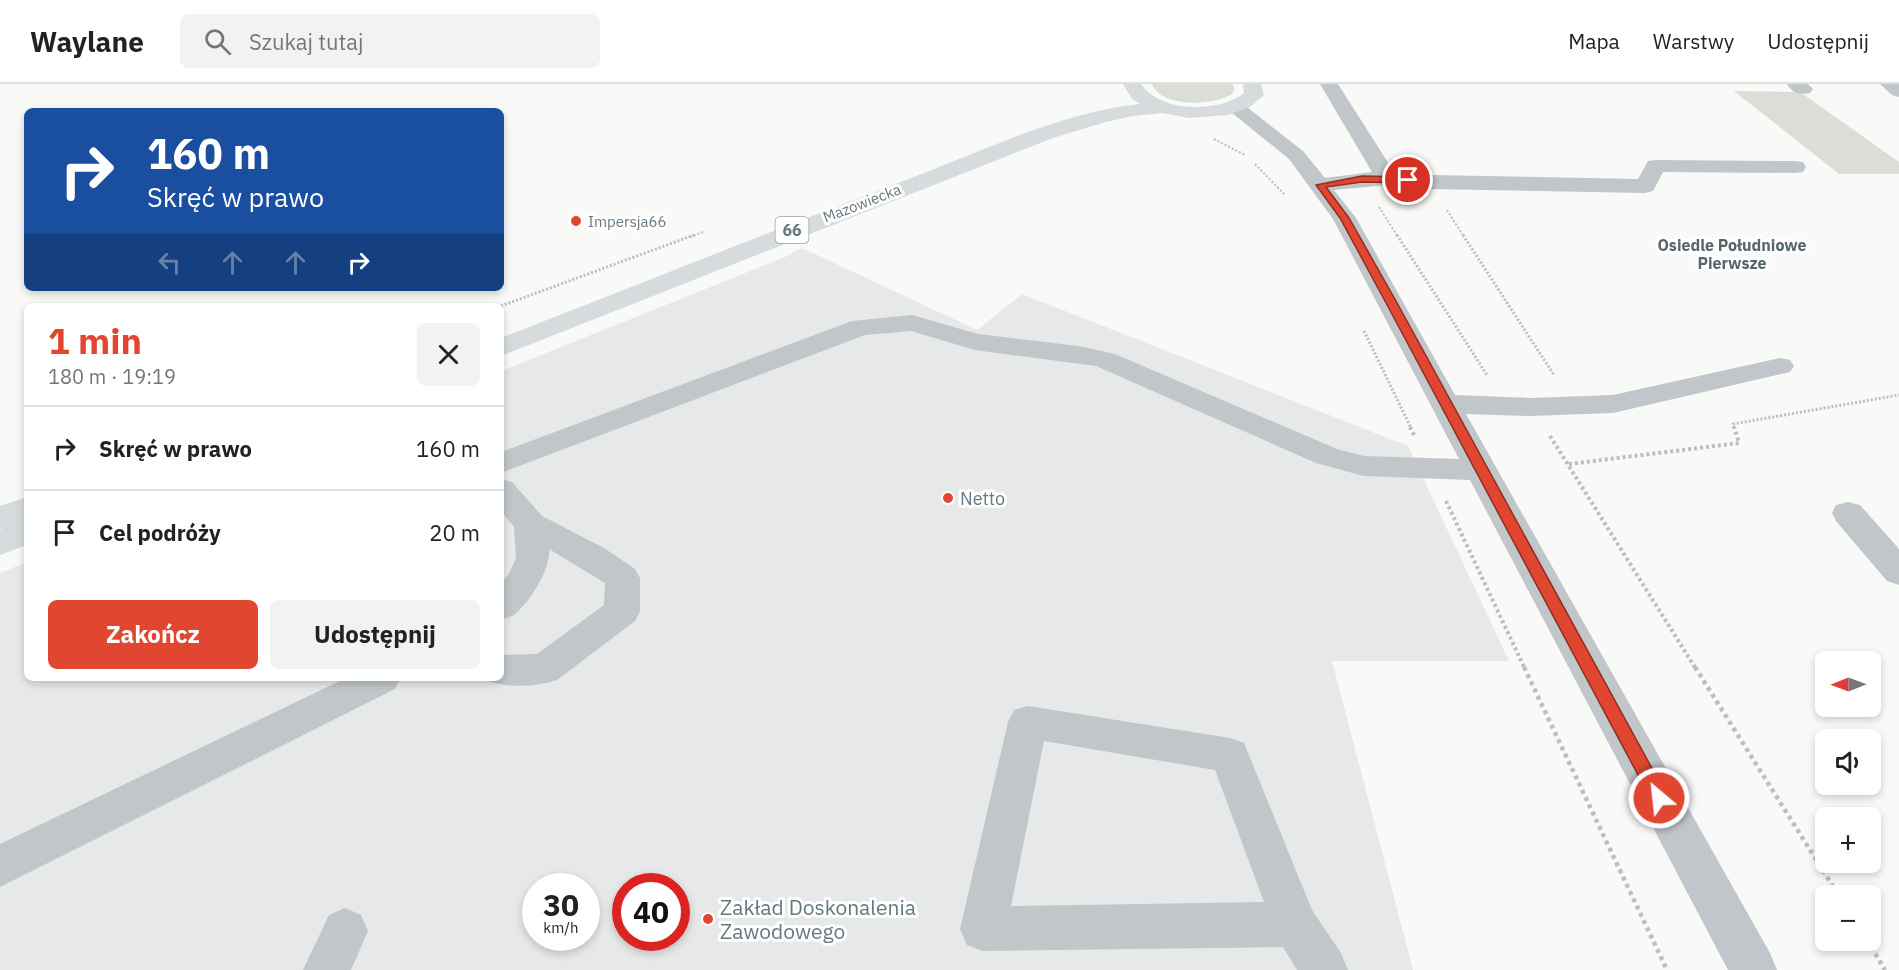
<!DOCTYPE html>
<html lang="pl">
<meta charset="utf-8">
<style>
:root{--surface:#fff;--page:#f2f2f2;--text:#222;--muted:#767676;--line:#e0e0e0;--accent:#e04630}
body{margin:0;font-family:"IBM Plex Sans",sans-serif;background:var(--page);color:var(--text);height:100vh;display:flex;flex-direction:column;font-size:22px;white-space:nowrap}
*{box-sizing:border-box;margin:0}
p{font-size:20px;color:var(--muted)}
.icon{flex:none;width:33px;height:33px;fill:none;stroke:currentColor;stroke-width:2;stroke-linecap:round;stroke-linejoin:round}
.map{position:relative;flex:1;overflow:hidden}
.side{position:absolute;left:24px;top:219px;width:480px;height:378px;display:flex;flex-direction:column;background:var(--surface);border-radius:9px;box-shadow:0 3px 9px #0003}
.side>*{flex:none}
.banner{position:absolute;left:24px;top:24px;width:480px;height:183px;border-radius:9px;box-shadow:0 3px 9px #0003;background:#1a4fa0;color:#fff;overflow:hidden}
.needle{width:39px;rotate:269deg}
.buttons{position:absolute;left:1815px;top:567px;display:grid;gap:12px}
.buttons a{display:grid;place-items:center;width:66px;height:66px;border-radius:9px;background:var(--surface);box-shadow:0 3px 9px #0003;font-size:30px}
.speed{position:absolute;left:522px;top:789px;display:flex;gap:12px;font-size:30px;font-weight:700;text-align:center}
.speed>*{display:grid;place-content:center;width:78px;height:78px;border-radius:50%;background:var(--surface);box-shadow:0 3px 9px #0003;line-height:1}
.speed small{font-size:15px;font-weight:400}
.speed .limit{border:9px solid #d22;background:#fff;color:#111}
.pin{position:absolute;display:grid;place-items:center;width:51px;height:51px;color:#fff;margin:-26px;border:3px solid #fff;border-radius:50%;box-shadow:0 2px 6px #0007}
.me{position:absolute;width:66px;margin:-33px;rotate:332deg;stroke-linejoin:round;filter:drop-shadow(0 0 4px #0008)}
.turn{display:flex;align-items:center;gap:21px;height:126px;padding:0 24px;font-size:27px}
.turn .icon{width:78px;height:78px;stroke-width:2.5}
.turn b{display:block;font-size:42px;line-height:51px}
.lanes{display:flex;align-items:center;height:57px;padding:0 24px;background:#0003;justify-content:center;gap:30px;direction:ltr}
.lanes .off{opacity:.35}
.round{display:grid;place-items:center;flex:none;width:63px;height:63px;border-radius:9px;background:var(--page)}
.overview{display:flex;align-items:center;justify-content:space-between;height:102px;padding:0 24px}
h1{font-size:36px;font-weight:800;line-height:45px;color:var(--accent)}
.action{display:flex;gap:12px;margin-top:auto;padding:12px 24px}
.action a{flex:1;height:69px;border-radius:9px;background:var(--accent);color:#fff;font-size:24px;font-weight:800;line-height:69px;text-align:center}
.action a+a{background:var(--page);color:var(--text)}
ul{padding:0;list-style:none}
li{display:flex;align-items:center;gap:18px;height:84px;padding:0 24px;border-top:2px solid var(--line)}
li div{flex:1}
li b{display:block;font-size:22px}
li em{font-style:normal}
header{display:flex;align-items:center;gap:36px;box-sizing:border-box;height:84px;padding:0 30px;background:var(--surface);border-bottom:2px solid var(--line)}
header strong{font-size:28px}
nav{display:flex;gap:33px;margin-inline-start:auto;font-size:21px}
.search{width:420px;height:54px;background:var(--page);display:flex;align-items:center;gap:15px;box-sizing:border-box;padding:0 21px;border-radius:9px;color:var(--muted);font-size:22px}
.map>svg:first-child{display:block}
.built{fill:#e7e9e8;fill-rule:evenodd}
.green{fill:#daded6}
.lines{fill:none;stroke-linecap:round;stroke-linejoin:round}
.path-far3{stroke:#bbbfc1;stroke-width:2;stroke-dasharray:2 2;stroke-linecap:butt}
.path-far2{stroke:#bbbfc1;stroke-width:3;stroke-dasharray:2 2;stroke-linecap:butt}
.path-far1{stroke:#bbbfc1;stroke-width:4;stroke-dasharray:3 3;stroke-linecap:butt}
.path{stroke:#bbbfc1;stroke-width:4.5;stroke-dasharray:4 4;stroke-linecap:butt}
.minor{fill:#c0c6c9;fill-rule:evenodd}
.major{fill:#d6dbde;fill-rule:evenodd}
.route{fill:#e04630;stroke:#922e1f;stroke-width:1.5}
.poi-dot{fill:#e04630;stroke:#fff;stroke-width:2}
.labels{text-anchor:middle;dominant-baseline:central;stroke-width:6;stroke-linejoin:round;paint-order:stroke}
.far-street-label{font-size:15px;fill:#657881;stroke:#fff}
.far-poi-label{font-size:15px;fill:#657881;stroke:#fff;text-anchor:start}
.shield{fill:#fff;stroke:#93a0a7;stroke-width:1.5}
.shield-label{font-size:16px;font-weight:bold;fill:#657881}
.far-neighbourhood-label{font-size:16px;font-weight:bold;fill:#57656d;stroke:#fff}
.poi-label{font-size:18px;fill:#657881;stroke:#fff;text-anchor:start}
.near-poi-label{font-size:21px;fill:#657881;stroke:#fff;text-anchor:start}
</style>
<header>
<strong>Waylane</strong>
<div class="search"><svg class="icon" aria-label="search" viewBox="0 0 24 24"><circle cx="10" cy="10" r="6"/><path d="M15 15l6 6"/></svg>Szukaj tutaj</div>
<nav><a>Mapa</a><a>Warstwy</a><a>Udostępnij</a></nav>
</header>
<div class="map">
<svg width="1899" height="886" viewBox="0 0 1899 886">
<rect width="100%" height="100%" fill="#f9f9f7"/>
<path class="built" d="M 802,164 L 977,246 L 1022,210 L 1408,362 L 1509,577 L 1332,577 L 1413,886 L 0,886 L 0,489 L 27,478 L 27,594 L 501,594 L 501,287 L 785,173 ZM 536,802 L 586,802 L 586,854 L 536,854 ZM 626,802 L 676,802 L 676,854 L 626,854 Z"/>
<g class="green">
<path d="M 1152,0 L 1232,0 L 1235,5 L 1232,10 C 1214,22 1161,24 1152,0 Z"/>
<polygon points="1734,7 1800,8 1899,78 1899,90 1839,90"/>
</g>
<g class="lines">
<g class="path-far3">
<polyline points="1214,55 1245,71"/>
<polyline points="1255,80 1285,111"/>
<polyline points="1379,123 1398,153"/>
<polyline points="1447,126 1464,153"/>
<polyline points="690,153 703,148"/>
</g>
<g class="path-far2">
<polyline points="1397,151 1487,291"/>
<polyline points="1463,151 1554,291"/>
<polyline points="501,222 694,151"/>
<polyline points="1364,247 1411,344"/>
<polyline points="1734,344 1733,340 1899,311"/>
</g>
<g class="path-far1">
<polyline points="1410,343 1414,351"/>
<polyline points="1550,352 1696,585"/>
<polyline points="1569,380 1739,359 1734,343"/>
<polyline points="1446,417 1525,585"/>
</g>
<g class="path">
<polyline points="1524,583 1667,886"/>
<polyline points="1695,583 1839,812"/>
<polyline points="1867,856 1885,886"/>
</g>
<g class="minor">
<polygon points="1320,0 1338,0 1394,88 1429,91 1638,95 1648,77 1656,76 1795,77 1803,78 1806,83 1803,88 1795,89 1663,88 1653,107 1645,109 1429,105 1387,101 1334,106 1356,134 1455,311 1530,314 1613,311 1780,274 1790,276 1794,282 1790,288 1613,329 1530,332 1466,330 1770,869 1777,886 1728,886 1470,396 1364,392 1316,379 1096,282 975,266 911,247 865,251 501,389 501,368 852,237 912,231 978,250 1078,262 1115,270 1337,365 1364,372 1459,375 1333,135 1289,75 1226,24 1229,20 1243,20 1303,67 1325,94 1372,88"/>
<path d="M 1787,0 L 1808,0 L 1813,5 L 1810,9 C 1800,11 1792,9 1787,0 Z"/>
<polygon points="1880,0 1899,0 1899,13 1892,11"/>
<path d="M 501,395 L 512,398 L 542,432 L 604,464 L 635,485 L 640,494 L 640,527 L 635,537 L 557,596 C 536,603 509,604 488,597 L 486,594 L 501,594 L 501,571 L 537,570 L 604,521 L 605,499 L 549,465 C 551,485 530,518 514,531 C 511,533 505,534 501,536 L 501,499 L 509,490 L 516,474 L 514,443 L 501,427 Z"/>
<polygon points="1848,418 1860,421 1899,465 1899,501 1887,497 1836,437 1832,429 1836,421"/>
<polygon points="346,594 401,594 395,605 0,803 0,760"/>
<path d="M 1028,622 L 1230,654 L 1244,659 L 1312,826 L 1341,869 L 1348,886 L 1297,886 L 1283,863 L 983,867 L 967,861 L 960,845 L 1008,638 L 1014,626 ZM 1044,657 L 1215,686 L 1264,818 L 1011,822 Z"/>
<polygon points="345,824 361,831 368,847 351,886 303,886 329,831"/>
</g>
<g class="major">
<path d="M 1123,0 L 1141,0 C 1161,29 1219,29 1244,9 L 1243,0 L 1261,0 L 1264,11 L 1250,23 L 1228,31 L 1189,34 L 1163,29 L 1133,32 L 1106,38 L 1053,54 L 501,272 L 501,254 C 642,199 782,143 924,89 C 994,62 1065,28 1140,20 L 1132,15 Z"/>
<polygon points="27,413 27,461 0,471 0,446 3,445 0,445 0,422"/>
</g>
</g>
<polygon class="route" points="1362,92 1408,93 1412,96 1408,99 1362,98 1326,103 1349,134 1396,217 1665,708 1668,714 1665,719 1659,721 1653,719 1385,217 1340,134 1316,101"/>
<g class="poi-dot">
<circle cx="576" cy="137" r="6"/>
<circle cx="948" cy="414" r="6"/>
<circle cx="708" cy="835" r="6"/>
</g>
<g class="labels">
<g class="far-street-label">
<text transform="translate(862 119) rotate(-21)">Mazowiecka</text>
</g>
<g class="far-poi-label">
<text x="588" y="137">Impersja66</text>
</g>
<rect class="shield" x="775.5" y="133" width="33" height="26" rx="4.5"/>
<g class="shield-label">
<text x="792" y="146">66</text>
</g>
<g class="far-neighbourhood-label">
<text x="1732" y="161">Osiedle Południowe<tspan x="1732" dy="18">Pierwsze</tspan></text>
</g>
<g class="poi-label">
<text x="960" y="414">Netto</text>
</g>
<g class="near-poi-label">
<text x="720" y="823">Zakład Doskonalenia<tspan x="720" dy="24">Zawodowego</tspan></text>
</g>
</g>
</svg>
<div class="buttons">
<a><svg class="needle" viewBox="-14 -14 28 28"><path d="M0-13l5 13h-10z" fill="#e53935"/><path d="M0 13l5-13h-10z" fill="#767676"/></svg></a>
<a><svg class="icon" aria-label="sound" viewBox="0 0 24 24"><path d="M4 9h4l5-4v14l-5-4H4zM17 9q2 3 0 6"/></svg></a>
<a>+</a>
<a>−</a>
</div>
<div class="speed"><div>30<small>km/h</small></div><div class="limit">40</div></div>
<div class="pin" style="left:1408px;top:96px;background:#d93025"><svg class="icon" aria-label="arrive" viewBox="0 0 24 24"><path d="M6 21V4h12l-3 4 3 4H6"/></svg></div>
<svg class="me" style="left:1659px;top:714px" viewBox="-20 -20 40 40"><circle r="17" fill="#e04630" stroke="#fff" stroke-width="3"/><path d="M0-11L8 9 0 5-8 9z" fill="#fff"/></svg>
<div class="banner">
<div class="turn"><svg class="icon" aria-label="right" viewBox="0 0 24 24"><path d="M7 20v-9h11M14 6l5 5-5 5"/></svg><div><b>160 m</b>Skręć w prawo</div></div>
<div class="lanes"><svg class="icon off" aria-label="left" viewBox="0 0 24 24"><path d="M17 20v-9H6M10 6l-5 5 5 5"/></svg><svg class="icon off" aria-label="ahead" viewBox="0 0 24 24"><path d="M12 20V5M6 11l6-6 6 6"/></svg><svg class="icon off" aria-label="ahead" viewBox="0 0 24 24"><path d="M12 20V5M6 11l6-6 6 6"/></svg><svg class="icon" aria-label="right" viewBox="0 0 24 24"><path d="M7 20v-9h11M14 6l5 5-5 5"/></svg></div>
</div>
<section class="side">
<div class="overview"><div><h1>1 min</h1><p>180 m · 19:19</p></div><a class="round"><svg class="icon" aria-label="close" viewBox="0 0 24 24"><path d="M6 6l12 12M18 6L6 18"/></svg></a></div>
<ul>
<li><svg class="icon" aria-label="right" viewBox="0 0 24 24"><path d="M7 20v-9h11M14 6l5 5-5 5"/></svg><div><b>Skręć w prawo</b></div><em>160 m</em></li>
<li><svg class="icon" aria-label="arrive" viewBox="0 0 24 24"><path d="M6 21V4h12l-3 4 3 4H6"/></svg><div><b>Cel podróży</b></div><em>20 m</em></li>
</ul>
<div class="action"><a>Zakończ</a><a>Udostępnij</a></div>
</section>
</div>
